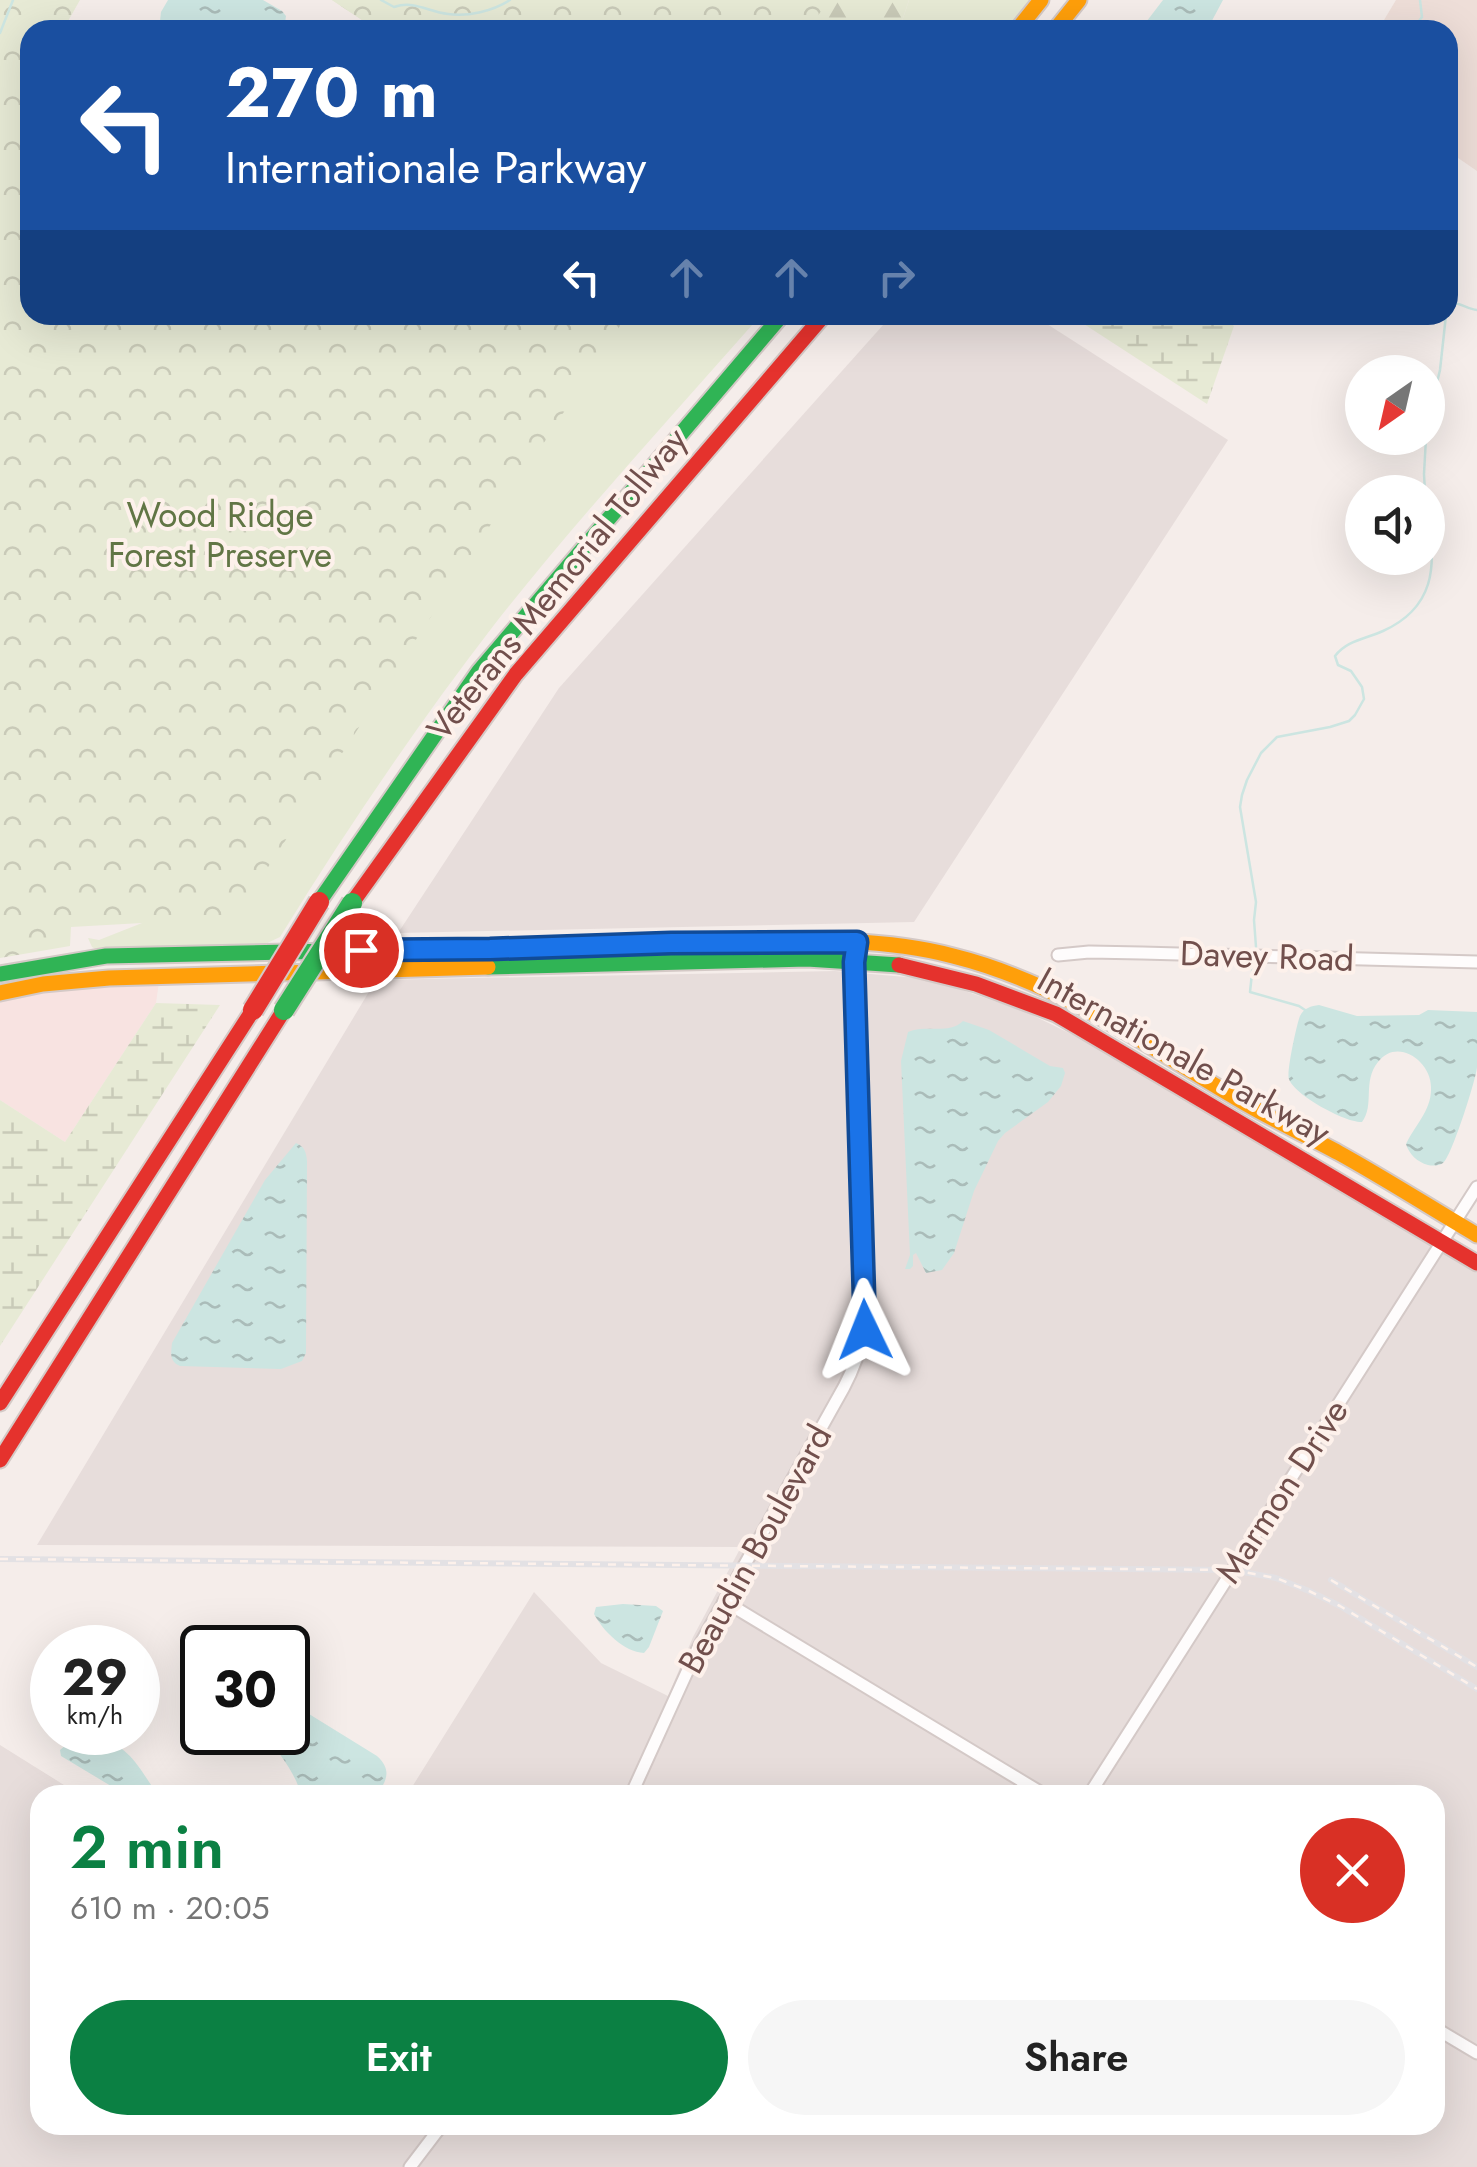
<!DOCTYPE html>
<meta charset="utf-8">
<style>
:root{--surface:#fff;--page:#f6f6f6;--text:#222;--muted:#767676;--accent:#0b8043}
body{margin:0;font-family:Jost,sans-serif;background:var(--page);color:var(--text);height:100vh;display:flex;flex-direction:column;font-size:38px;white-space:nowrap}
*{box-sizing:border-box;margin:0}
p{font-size:32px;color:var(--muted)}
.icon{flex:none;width:55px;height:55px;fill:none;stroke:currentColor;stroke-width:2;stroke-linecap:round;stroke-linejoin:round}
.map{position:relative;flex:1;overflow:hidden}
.panel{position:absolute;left:30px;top:1785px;width:1415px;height:350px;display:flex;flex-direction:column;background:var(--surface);border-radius:30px;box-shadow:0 10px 40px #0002}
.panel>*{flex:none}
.top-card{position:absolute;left:20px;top:20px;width:1438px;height:305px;border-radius:30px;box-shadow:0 10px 40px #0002;background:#1a4fa0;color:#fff;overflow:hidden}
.needle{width:65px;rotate:214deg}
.buttons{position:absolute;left:1345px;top:355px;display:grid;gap:20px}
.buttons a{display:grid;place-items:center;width:100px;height:100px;border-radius:50%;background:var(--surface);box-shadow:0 10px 40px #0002;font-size:50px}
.speed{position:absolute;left:30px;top:1625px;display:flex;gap:20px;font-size:50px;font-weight:700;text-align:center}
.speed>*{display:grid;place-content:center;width:130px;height:130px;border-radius:50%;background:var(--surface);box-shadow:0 10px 40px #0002;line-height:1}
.speed small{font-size:25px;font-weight:400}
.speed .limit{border:5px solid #111;border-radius:15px;background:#fff;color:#111}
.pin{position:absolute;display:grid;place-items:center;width:85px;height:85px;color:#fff;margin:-42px;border:5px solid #fff;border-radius:50%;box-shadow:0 2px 10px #0007}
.me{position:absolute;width:110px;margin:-55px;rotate:358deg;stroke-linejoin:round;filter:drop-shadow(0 0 8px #0008)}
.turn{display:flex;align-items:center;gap:35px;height:210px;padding:0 40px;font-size:45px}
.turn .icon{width:130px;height:130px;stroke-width:2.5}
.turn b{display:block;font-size:70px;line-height:85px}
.lanes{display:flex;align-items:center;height:95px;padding:0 40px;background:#0003;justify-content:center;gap:50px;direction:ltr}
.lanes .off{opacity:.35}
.round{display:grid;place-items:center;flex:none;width:105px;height:105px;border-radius:52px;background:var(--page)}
.summary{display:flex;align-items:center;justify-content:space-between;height:170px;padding:0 40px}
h1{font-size:60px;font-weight:600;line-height:75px;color:var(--accent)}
.action{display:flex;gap:20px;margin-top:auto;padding:20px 40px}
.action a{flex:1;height:115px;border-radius:60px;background:var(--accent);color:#fff;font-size:40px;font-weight:600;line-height:115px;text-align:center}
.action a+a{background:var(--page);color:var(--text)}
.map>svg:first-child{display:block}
.residential{fill:#eeded8}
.commercial{fill:#f8e3e1}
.industrial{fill:#e7dddb}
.grass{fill:#e7ead5}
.forest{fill:url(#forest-firs)}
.wetland{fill:url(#wetland-marsh)}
.park{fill:url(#park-crowns)}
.water{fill:url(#water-ripples)}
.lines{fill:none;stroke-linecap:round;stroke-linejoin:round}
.stream{stroke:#cce5e1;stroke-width:2.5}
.street-casing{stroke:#d4c9c7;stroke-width:15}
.fast-casing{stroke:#d4c9c6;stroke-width:19}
.slow-casing{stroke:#d4c9c6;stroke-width:19}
.jam-casing{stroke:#d4c9c6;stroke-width:19}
.street{stroke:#fefcfc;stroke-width:11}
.fast{stroke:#30b455;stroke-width:15}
.slow{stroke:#ff9f0a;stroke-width:15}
.jam{stroke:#e5322d;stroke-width:15}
.rail-casing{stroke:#e3e1e4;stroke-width:6}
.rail{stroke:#fdf1eb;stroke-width:2.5;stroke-dasharray:8;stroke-linecap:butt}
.fast-bridge-casing{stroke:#d4c8c6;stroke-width:24;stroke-linecap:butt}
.jam-bridge-casing{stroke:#d4c8c6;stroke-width:24;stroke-linecap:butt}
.fast-bridge{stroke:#30b455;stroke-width:20}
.jam-bridge{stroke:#e5322d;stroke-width:20}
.route-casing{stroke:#114b97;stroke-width:25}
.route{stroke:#1a73e8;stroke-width:18}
.labels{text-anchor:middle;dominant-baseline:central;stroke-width:8;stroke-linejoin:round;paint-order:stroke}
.park-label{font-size:35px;fill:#617645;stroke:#fdf1eb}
.street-label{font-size:35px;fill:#714f4c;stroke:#fdf1eb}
</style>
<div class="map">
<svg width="1477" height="2167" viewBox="0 0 1477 2167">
<defs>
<pattern id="forest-firs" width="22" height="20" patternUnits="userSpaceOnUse" patternTransform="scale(2.5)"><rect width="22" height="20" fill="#e7ead5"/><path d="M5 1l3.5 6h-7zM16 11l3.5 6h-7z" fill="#c9cab8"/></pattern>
<pattern id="wetland-marsh" width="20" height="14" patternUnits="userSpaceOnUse" patternTransform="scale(2.5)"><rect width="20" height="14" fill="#e7ead5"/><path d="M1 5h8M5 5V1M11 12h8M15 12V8" fill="none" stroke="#c9cab8"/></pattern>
<pattern id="park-crowns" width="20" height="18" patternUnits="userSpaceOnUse" patternTransform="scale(2.5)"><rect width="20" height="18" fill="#e7ead5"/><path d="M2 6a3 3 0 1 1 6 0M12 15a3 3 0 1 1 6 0" fill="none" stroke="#c9cab8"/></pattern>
<pattern id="water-ripples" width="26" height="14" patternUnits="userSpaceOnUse" patternTransform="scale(2.5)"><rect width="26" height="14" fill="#cce5e1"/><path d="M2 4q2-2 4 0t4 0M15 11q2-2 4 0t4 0" fill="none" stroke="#aabcb9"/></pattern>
</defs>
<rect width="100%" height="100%" fill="#f5edea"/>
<polygon class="residential" points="1396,0 1477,0 1477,171 1448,151 1448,30 1378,30"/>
<polygon class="commercial" points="159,982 156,1003 65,1142 0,1100 0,999 92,984"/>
<g class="industrial">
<polygon points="892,315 1033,315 1228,440 914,922 398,933 559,688"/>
<polygon points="835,971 930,979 1026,1012 1110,1053 1477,1273 1477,2167 0,2167 0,1745 80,1795 40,1795 40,2125 1435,2125 1435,1795 407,1795 534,1592 601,1663 668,1696 693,1637 741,1547 37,1545 376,980"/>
</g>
<g class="grass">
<polygon points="909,0 1030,0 1006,30 899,30"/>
<path d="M 607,315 L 761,315 C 671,417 578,518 494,625 C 417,725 346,830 280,937 L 263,945 L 99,951 L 92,947 L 88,938 L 99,940 L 142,923 Z"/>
</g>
<polygon class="forest" points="332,0 909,0 899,30 377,30"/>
<g class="wetland">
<polygon points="1070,315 1220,315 1234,326 1207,404"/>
<polygon points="156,1003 220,1005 0,1346 0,1100 65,1142"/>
</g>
<g class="park">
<polygon points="0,0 80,0 63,30 30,30 30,315 627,315 235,918 169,916 142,923 71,927 70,946 0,958"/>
<polygon points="332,0 828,0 809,30 377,30"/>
</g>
<g class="water">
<polygon points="168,0 263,0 282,11 286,16 284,30 159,30 161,12"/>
<polygon points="1163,0 1223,0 1207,30 1140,30"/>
<path d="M 1319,1005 L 1357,1016 L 1419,1015 L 1428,1010 L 1477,1012 C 1477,1030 1477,1049 1477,1067 C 1476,1080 1451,1158 1443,1163 C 1439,1166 1432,1166 1428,1165 C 1417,1162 1409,1154 1406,1144 C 1415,1125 1432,1110 1431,1087 C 1431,1061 1397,1037 1378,1062 C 1362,1082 1375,1105 1362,1122 C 1346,1123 1294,1095 1289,1079 C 1286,1073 1297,1023 1300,1016 C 1304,1008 1311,1006 1319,1005 Z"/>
<path d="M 963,1021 L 989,1030 L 1050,1066 L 1063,1068 L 1065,1073 L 1061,1086 L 1048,1102 L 1005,1133 L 998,1141 L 974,1191 L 954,1253 L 942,1270 L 926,1273 L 916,1253 L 913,1255 L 913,1266 L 910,1269 L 905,1269 L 910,1255 L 901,1061 L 908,1032 C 926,1024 949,1035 963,1021 Z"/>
<path d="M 296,1143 C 305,1147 306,1152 307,1161 L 306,1353 L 302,1361 L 281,1369 L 180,1366 C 169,1361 171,1353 172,1343 L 265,1180 Z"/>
<path d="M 623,1604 L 656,1606 L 663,1611 L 649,1647 L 644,1653 C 624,1652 603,1631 594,1614 L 596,1607 Z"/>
<path d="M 288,1701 L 377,1756 C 392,1770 387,1780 377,1795 L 301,1795 C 295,1771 278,1752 263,1733 L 288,1732 Z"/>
<path d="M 95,1736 C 132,1748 136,1764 158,1795 L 126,1795 L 61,1756 L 60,1750 L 67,1744 Z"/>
</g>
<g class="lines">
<g class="stream">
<path d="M 381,0 L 394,7 C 415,0 428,12 448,14 C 468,17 493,11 510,0"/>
<polyline points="1412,30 1422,17 1420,0"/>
<polyline points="0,33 13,0"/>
<path d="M 1448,303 C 1458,301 1467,309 1477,310"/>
<polyline points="1428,420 1440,370 1446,315"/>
<polyline points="1425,492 1424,474 1426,438"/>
<path d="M 1256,947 L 1254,920 L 1256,902 L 1240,807 L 1242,795 L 1247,780 L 1261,753 L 1277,737 L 1330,727 L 1349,721 L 1355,715 L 1364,699 L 1362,687 L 1351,671 L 1338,665 L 1335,656 C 1347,640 1366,639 1383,631 C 1434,608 1437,567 1428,518"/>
<polyline points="1253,964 1250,992 1299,1006 1305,1010"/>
</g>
<defs>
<g id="street">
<polyline points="1058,955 1089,952 1142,953 1477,962"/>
<polyline points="724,1601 1045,1795"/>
<path d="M 631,1795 L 697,1650 L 844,1387 C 854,1368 860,1351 865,1329 L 854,962 L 857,942"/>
<polyline points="1089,1795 1477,1187"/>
<polyline points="1435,2028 1477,2053"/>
<polyline points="410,2167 442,2125"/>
</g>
<g id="fast">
<polyline points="319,902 479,671 782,315"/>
<polyline points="488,967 807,959 899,965"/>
<polyline points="0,974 106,956 695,943"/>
</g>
<g id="slow">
<polyline points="1017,30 1041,0"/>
<polyline points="1055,30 1079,0"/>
<path d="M 695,943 C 780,942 870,934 953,956 C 1058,982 1146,1045 1238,1099 C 1271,1119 1306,1135 1339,1153 C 1386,1179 1431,1208 1477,1235"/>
<polyline points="0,993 43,984 109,978 488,967"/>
</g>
<g id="jam">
<polyline points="352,903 516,674 824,315"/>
<polyline points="899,965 976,984 1056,1014 1477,1263"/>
<polyline points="0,1403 253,1010"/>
<polyline points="0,1460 284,1010"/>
</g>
</defs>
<use href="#street" class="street-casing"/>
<use href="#fast" class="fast-casing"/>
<use href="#slow" class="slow-casing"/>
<use href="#jam" class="jam-casing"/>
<use href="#street" class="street"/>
<use href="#fast" class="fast"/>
<use href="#slow" class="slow"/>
<use href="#jam" class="jam"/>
<defs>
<g id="rail">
<polyline points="0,1559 1232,1570 1276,1578 1309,1591 1340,1606 1477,1689"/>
<polyline points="1331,1580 1477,1667"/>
</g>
</defs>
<use href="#rail" class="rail-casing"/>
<use href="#rail" class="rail"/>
<defs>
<polyline id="fast-bridge" points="284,1010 352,903"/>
<polyline id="jam-bridge" points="253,1010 319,902"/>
</defs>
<use href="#fast-bridge" class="fast-bridge-casing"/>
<use href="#jam-bridge" class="jam-bridge-casing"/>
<use href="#fast-bridge" class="fast-bridge"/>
<use href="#jam-bridge" class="jam-bridge"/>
</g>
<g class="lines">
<defs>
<polyline id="route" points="361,950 490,949 671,943 857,942 854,962 865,1330"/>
</defs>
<use href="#route" class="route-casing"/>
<use href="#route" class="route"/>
</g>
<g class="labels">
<g class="park-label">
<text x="220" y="515">Wood Ridge<tspan x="220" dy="40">Forest Preserve</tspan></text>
</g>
<g class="street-label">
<text transform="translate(557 584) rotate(-51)">Veterans Memorial Tollway</text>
<text transform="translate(1267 956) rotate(2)">Davey Road</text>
<text transform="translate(1184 1056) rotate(29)">Internationale Parkway</text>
<text transform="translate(1282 1491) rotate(-57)">Marmon Drive</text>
<text transform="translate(755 1549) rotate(-61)">Beaudin Boulevard</text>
</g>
</g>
</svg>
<div class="buttons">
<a><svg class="needle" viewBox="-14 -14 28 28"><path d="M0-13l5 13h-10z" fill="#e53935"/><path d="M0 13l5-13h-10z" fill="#767676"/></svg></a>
<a><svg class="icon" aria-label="sound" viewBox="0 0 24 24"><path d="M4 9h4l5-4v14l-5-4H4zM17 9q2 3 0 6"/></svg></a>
</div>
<div class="speed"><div>29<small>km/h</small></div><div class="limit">30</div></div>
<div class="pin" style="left:361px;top:950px;background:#d93025"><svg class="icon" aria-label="arrive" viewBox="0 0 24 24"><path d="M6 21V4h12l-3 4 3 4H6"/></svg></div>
<svg class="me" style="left:865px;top:1330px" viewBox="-20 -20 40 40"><path d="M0-17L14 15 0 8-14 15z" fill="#1a73e8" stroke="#fff" stroke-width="4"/></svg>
<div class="top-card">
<div class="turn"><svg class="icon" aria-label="left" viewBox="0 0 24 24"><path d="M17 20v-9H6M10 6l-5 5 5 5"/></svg><div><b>270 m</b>Internationale Parkway</div></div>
<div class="lanes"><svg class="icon" aria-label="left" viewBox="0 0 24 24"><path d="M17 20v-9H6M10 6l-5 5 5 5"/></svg><svg class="icon off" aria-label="ahead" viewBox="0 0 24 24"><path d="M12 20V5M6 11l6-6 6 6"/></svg><svg class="icon off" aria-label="ahead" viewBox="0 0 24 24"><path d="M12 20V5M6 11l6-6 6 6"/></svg><svg class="icon off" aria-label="right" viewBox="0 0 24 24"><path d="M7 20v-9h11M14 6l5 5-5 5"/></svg></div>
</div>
<section class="panel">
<div class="summary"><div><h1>2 min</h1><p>610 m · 20:05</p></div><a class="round" style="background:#d93025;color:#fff"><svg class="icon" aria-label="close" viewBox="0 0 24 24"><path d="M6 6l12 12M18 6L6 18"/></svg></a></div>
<div class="action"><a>Exit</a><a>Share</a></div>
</section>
</div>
